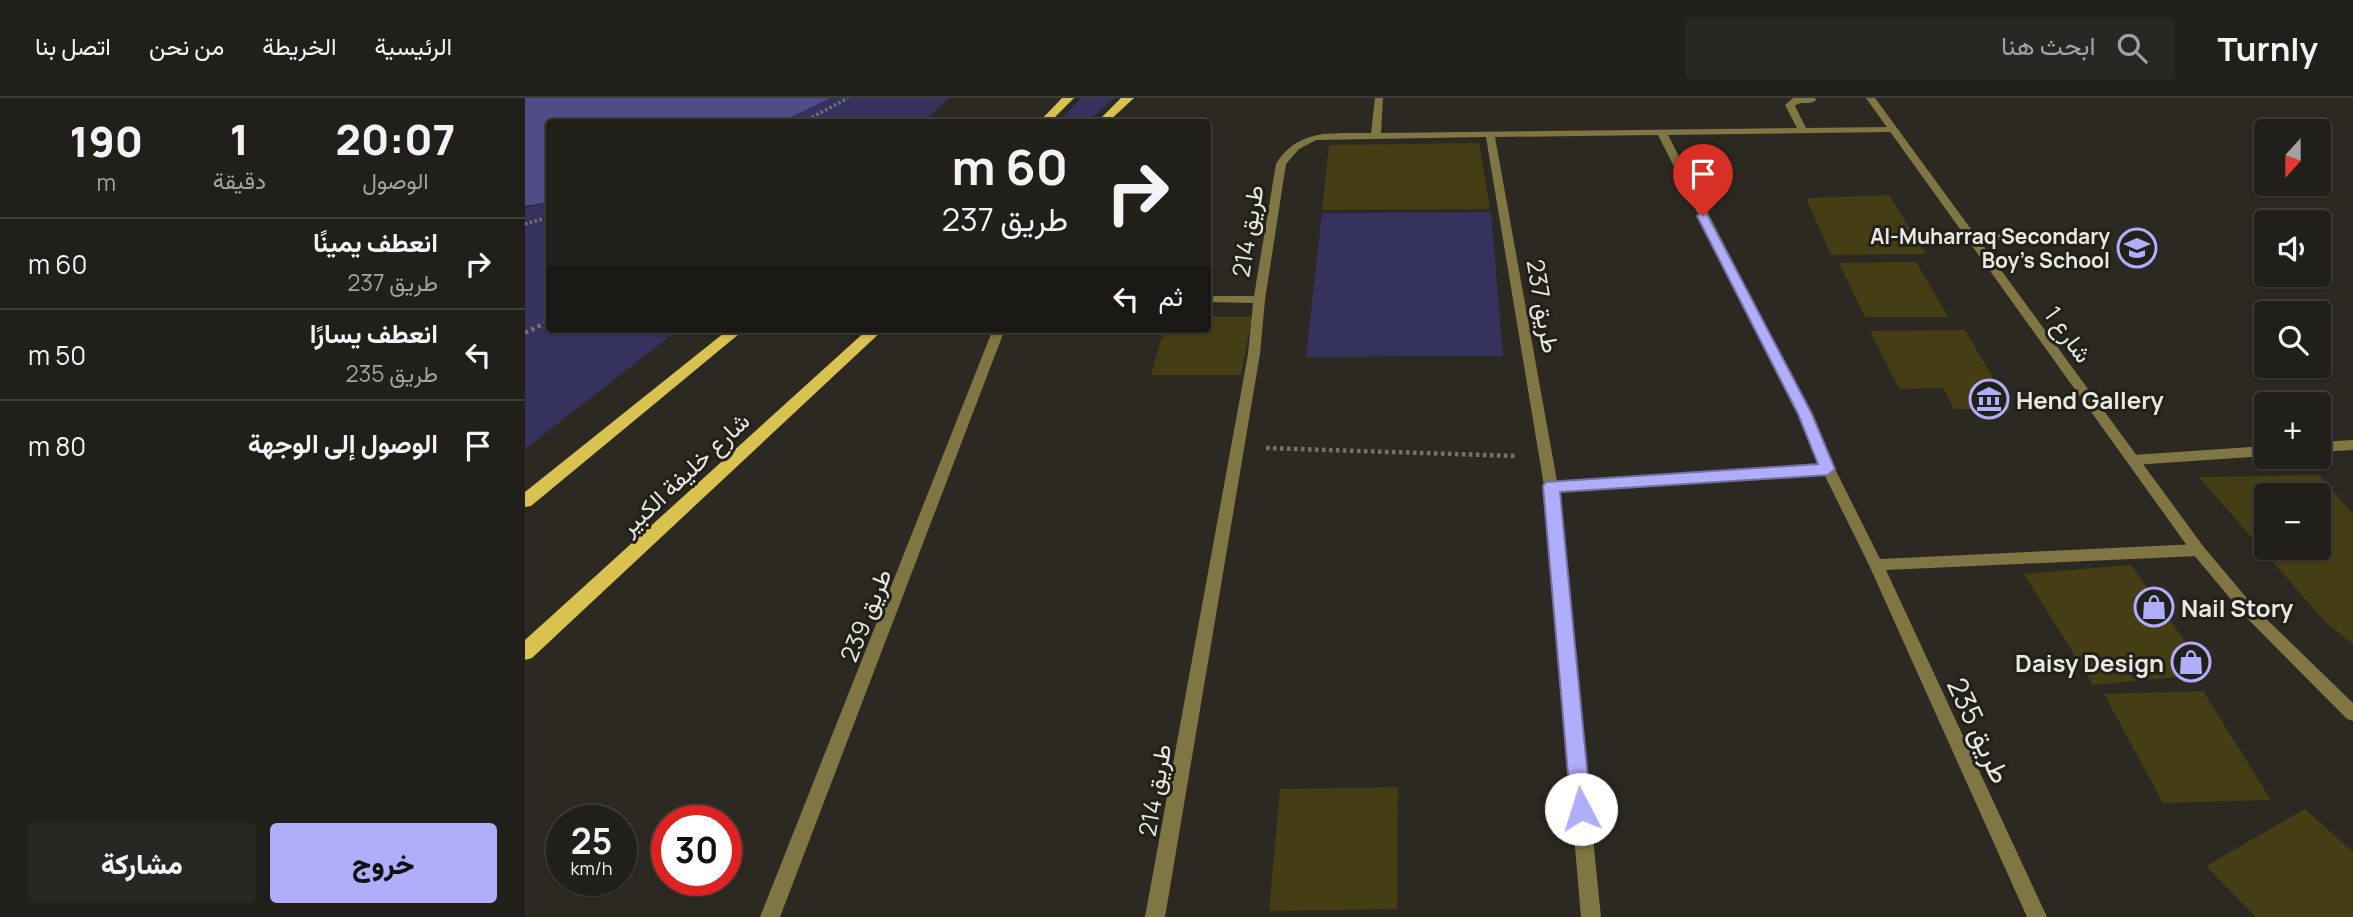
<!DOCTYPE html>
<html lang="ar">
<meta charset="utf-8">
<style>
:root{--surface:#201f1a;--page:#282723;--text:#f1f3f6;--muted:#a2a2a2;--line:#3d3d39;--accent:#b0aefa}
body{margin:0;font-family:Manrope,Vazirmatn,sans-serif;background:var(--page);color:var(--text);direction:rtl;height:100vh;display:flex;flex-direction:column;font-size:26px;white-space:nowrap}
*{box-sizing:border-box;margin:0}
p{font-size:23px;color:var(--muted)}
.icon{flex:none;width:38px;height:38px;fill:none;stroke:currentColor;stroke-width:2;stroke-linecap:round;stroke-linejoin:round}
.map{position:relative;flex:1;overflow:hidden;direction:ltr}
.details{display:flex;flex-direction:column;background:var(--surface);width:525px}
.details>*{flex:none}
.banner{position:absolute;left:21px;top:21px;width:665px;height:214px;border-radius:7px;box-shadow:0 2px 5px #0004,0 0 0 2px var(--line);direction:rtl;background:#201f1a;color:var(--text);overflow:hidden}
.needle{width:46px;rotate:201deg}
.tools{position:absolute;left:1729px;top:21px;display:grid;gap:14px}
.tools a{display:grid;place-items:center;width:77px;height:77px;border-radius:7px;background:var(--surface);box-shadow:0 2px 5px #0004,0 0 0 2px var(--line);font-size:35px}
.speed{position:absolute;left:21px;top:707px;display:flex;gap:14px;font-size:35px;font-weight:700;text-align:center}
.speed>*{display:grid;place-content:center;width:91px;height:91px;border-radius:50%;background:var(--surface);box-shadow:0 2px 5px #0004,0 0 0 2px var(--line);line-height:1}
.speed small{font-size:18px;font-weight:400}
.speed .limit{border:10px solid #d22;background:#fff;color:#111}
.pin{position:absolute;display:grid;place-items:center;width:60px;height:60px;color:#fff;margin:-72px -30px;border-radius:50% 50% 50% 0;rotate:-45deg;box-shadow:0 0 7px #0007}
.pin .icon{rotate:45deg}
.me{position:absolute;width:77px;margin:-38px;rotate:355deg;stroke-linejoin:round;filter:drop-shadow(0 0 5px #0008)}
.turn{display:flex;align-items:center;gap:24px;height:147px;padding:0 28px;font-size:32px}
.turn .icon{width:91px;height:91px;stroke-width:2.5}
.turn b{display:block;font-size:49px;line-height:60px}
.then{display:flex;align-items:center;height:66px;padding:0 28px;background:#0003;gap:14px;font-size:26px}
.eta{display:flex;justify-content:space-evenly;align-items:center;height:119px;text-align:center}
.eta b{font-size:42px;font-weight:800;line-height:49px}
.action{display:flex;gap:14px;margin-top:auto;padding:14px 28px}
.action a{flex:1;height:80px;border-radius:7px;background:var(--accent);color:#111;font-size:28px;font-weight:800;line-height:80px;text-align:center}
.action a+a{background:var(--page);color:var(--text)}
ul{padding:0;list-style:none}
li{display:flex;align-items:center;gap:21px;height:91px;padding:0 28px;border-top:2px solid var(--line)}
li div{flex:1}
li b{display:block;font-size:26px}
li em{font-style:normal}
header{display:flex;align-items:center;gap:42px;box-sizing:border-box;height:98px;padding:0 35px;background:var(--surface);border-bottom:2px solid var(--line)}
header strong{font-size:33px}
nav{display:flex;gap:38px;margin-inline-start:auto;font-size:24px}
.search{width:490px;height:63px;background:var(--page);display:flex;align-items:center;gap:18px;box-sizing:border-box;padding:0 24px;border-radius:7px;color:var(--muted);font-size:26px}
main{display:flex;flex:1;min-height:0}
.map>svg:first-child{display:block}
.green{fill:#35325e}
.water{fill:#504c89}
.building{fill:#453d14;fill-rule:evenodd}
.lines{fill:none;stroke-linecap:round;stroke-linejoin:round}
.path-far1{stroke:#73716b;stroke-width:3.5;stroke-dasharray:2.5 2.5;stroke-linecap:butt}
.path{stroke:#73716b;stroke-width:4.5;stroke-dasharray:3.5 3.5;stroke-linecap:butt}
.service{fill:#807643;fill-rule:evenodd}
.minor{fill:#807643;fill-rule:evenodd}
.tertiary{fill:#807643;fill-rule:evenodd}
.primary{fill:#d9c250;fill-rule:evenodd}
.route{fill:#b0aefa;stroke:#7271a2;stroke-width:2}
.labels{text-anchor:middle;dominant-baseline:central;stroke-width:6;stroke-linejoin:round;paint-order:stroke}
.far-poi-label{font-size:21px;font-weight:bold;fill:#e9e8e3;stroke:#212019;text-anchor:end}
.street-label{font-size:24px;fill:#e9e8e3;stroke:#212019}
.poi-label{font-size:24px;font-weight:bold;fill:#e9e8e3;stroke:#212019;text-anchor:start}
.near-street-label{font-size:28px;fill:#e9e8e3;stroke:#212019}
</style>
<header>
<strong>Turnly</strong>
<div class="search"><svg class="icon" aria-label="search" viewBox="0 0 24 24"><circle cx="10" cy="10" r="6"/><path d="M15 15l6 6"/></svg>ابحث هنا</div>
<nav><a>الرئيسية</a><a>الخريطة</a><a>من نحن</a><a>اتصل بنا</a></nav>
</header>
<main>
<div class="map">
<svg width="1828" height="819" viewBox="0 0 1828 819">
<rect width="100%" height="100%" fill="#2b2922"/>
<g class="green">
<polygon points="305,0 425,0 397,24 256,24"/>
<polygon points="556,0 590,0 562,24 533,24"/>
<polygon points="24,104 24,231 154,231 0,351 0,110"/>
<polygon points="966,114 978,258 781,259 797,115"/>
</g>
<polygon class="water" points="0,0 305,0 256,24 24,24 24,104 0,108"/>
<g class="building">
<polygon points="954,45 965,111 797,112 804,47"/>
<polygon points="1364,97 1401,156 1306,157 1281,100"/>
<polygon points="1391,164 1423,219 1340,219 1314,165"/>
<polygon points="682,219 727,219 716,277 626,277 639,231 682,231"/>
<polygon points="1440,232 1486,311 1429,311 1418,290 1374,291 1345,233"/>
<path d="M 1794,377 L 1828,416 L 1828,546 L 1801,525 L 1674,379 ZM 1741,397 L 1794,397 L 1794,450 L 1741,450 Z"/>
<polygon points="1606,467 1683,576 1568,587 1499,476"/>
<polygon points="1678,593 1746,702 1638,705 1579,596"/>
<polygon points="873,689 872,811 744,813 755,691"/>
<polygon points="1780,711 1828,754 1828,819 1731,819 1681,768"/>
</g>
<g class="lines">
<g class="path-far1">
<polyline points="278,24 323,0"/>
<polyline points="0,126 24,119"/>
</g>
<g class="path">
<polyline points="0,235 24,223"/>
<polyline points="741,350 991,358"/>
</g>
<g class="service">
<path d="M 1268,0 L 1290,0 L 1291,2 C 1285,8 1276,2 1270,8 L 1282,32 L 1280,34 L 1274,34 L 1260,7 Z"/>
<polygon points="1519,135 1524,138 1523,140 1446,143 1441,140 1446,137"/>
</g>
<g class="minor">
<path d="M 850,0 L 858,0 L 856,35 L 1369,29 L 1369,33 L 1366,34 L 1143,37 L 1286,316 L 1310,371 L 1355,461 L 1673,446 L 1678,448 L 1680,452 L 1678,456 L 1673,458 L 1361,472 L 1522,819 L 1502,819 L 1344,467 L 1299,376 L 1033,393 L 1076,819 L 1056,819 L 1019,388 L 961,39 L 791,42 L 774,51 L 761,66 L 740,202 L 735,256 L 640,819 L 620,819 L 723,256 L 728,205 L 682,204 L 682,198 L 729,198 L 751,66 C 774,29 809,36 846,35 ZM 1133,37 L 1274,316 L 1294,367 L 1032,383 L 970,39 Z"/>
<polygon points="468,231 480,231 255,819 235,819"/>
<polygon points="1828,342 1828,352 1794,354 1794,344"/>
<polygon points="1741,348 1741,358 1608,367 1601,362 1608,357"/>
</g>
<polygon class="tertiary" points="1341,0 1350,0 1678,448 1730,510 1828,605 1828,623 1822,621 1720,518 1668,456"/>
<g class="primary">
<polygon points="537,0 549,0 525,24 514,24"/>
<polygon points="596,0 609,0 583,24 572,24"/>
<polygon points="204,231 220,231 6,408 0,409 0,394"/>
<polygon points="343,231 359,231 7,560 0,562 0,542"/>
</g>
</g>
<polygon class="route" points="1178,114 1183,118 1287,316 1310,371 1303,377 1035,394 1066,711 1063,718 1056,721 1049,718 1046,711 1018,388 1021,384 1293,366 1273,316 1172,118"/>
<defs>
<symbol id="school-ring" viewBox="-11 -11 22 22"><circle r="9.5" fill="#212019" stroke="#b0aefa" stroke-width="1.5"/><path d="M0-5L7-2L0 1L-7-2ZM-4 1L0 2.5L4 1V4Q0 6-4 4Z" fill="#b0aefa"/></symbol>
<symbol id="museum-ring" viewBox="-11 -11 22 22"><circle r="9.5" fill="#212019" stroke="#b0aefa" stroke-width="1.5"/><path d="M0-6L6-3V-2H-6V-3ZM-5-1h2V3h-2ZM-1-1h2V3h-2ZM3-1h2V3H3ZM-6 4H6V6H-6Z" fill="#b0aefa"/></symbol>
<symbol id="shop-ring" viewBox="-11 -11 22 22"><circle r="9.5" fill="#212019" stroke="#b0aefa" stroke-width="1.5"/><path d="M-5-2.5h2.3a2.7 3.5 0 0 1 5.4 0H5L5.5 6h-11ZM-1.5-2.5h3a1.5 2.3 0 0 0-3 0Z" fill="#b0aefa"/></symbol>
</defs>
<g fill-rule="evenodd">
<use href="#school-ring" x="1590" y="128" width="44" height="44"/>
<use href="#museum-ring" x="1442" y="279" width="44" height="44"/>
<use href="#shop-ring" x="1607" y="487" width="44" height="44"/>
<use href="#shop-ring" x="1644" y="542" width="44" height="44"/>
</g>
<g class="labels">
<g class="far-poi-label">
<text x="1585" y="138">Al-Muharraq Secondary<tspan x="1585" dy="24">Boy's School</tspan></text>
</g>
<g class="street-label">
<text transform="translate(722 133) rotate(-81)">طريق 214</text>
<text transform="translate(1019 208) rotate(80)">طريق 237</text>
<text transform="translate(1544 236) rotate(54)">شارع 1</text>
<text transform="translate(159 375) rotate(-43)">شارع خليفة الكبير</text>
<text transform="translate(340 517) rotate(-68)">طريق 239</text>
<text transform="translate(629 692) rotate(-80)">طريق 214</text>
</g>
<g class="poi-label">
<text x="1491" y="301">Hend Gallery</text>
<text x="1656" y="509">Nail Story</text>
<text x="1639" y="564" text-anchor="end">Daisy Design</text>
</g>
<g class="near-street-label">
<text transform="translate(1455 632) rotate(65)">طريق 235</text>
</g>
</g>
</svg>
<div class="tools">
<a><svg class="needle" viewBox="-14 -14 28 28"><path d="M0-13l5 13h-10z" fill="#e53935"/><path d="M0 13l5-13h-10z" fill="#a2a2a2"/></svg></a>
<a><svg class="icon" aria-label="sound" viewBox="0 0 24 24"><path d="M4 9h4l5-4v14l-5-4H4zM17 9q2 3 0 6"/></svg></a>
<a><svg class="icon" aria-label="search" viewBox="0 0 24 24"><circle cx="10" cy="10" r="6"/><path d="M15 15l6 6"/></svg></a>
<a>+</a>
<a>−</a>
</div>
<div class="speed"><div>25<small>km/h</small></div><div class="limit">30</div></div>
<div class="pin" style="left:1178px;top:118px;background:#d93025"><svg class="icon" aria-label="arrive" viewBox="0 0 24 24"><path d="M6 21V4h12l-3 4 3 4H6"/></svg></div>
<svg class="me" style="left:1056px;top:711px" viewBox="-20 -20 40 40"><circle r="19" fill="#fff"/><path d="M0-13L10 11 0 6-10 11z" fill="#b0aefa"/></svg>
<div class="banner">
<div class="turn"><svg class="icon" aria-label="right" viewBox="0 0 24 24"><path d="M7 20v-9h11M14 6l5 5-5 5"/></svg><div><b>60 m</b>طريق 237</div></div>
<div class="then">ثم<svg class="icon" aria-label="left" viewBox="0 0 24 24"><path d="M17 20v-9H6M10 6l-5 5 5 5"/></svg></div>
</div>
</div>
<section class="details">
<div class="eta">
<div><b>20:07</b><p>الوصول</p></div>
<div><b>1</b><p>دقيقة</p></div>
<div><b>190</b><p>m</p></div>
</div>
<ul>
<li><svg class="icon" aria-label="right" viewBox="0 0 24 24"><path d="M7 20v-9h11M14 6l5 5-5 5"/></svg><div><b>انعطف يمينًا</b><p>طريق 237</p></div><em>60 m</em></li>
<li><svg class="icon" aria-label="left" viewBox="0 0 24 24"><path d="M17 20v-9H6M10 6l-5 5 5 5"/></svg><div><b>انعطف يسارًا</b><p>طريق 235</p></div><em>50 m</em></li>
<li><svg class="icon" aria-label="arrive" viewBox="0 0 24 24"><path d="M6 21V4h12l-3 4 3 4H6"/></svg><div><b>الوصول إلى الوجهة</b></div><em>80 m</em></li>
</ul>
<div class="action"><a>خروج</a><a>مشاركة</a></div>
</section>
</main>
